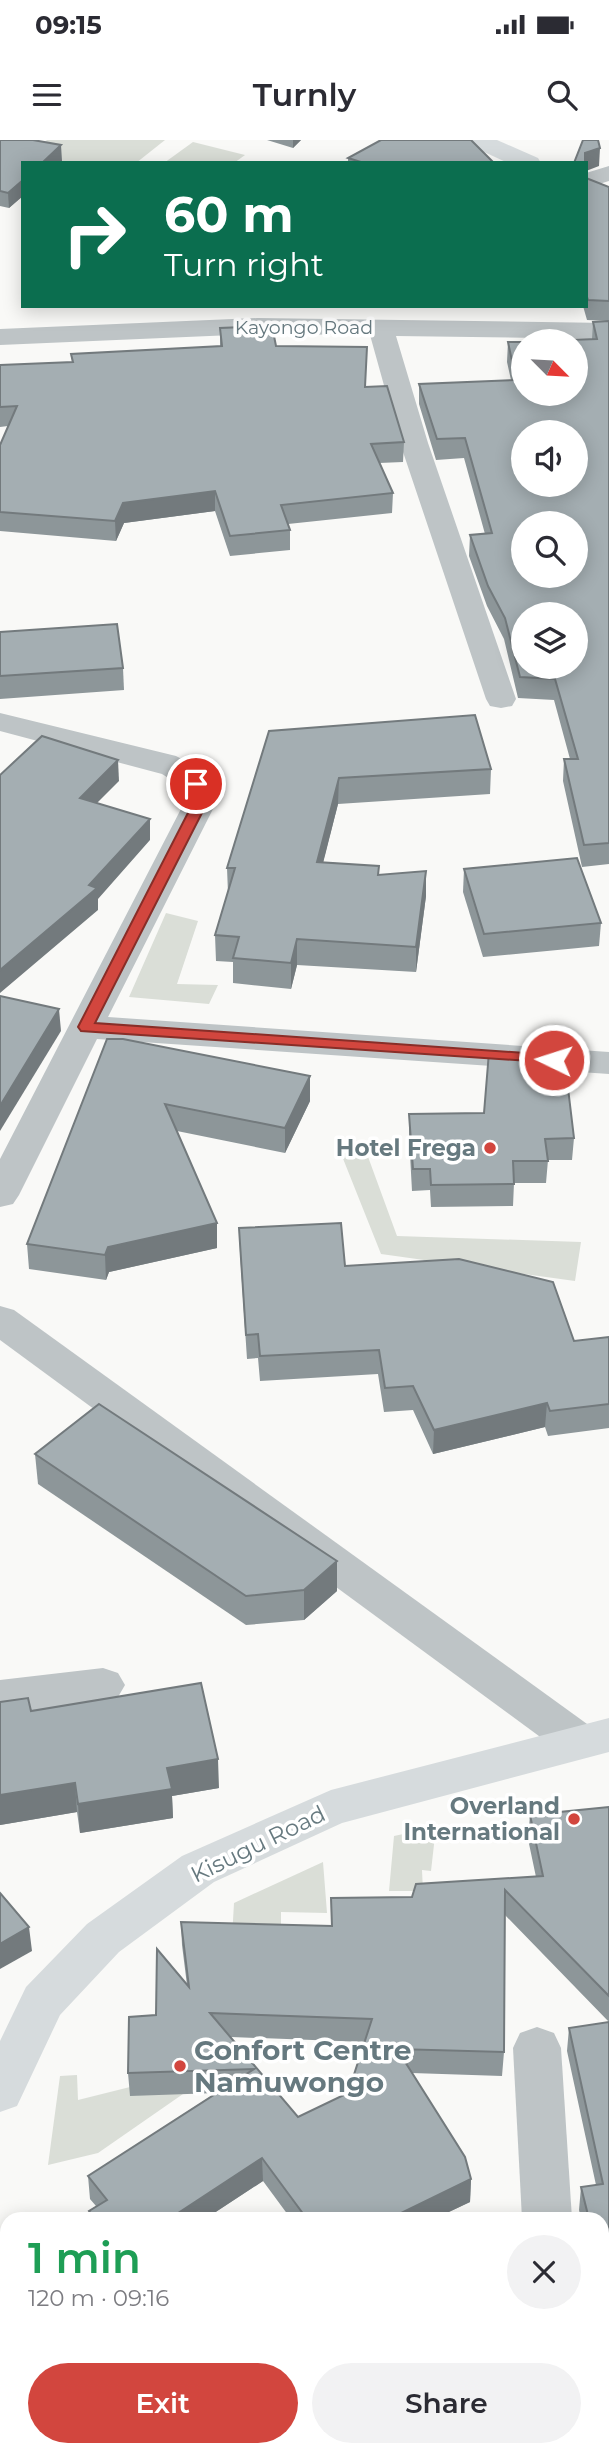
<!DOCTYPE html>
<meta charset="utf-8">
<style>
:root{--surface:#fff;--page:#f2f2f3;--text:#2b2b33;--muted:#7c7c81;--accent:#d2463e}
body{margin:0;font-family:Montserrat,sans-serif;background:var(--page);color:var(--text);height:100vh;display:flex;flex-direction:column;font-size:26px;white-space:nowrap}
*{box-sizing:border-box;margin:0}
p{font-size:23px;color:var(--muted)}
.icon{flex:none;width:38px;height:38px;fill:none;stroke:currentColor;stroke-width:2;stroke-linecap:round;stroke-linejoin:round}
.map{position:relative;flex:1;overflow:hidden}
.details{position:absolute;left:0px;top:2072px;width:609px;height:245px;display:flex;flex-direction:column;background:var(--surface);border-radius:21px 21px 0 0;box-shadow:0 4px 18px #0003}
.details>*{flex:none}
.banner{position:absolute;left:21px;top:21px;width:567px;height:147px;border-radius:0px;box-shadow:0 4px 18px #0003;background:#0b6e4f;color:#fff;overflow:hidden}
.needle{width:46px;rotate:114deg}
.tools{position:absolute;left:511px;top:189px;display:grid;gap:14px}
.tools a{display:grid;place-items:center;width:77px;height:77px;border-radius:50%;background:var(--surface);box-shadow:0 4px 18px #0003;font-size:35px}
.pin{position:absolute;display:grid;place-items:center;width:60px;height:60px;color:#fff;margin:-30px;border:4px solid #fff;border-radius:50%;box-shadow:0 2px 7px #0007}
.me{position:absolute;width:77px;margin:-38px;rotate:274deg;stroke-linejoin:round;filter:drop-shadow(0 0 5px #0008)}
.turn{display:flex;align-items:center;gap:24px;height:147px;padding:0 28px;font-size:32px}
.turn .icon{width:91px;height:91px;stroke-width:2.5}
.turn b{display:block;font-size:49px;line-height:60px}
.round{display:grid;place-items:center;flex:none;width:74px;height:74px;border-radius:37px;background:var(--page)}
.overview{display:flex;align-items:center;justify-content:space-between;height:119px;padding:0 28px}
h1{font-size:42px;font-weight:600;line-height:52px;color:#1e9e55}
.action{display:flex;gap:14px;margin-top:auto;padding:14px 28px}
.action a{flex:1;height:80px;border-radius:42px;background:var(--accent);color:#fff;font-size:28px;font-weight:600;line-height:80px;text-align:center}
.action a+a{background:var(--page);color:var(--text)}
.status{display:flex;justify-content:space-between;align-items:center;height:49px;padding:0 35px;background:var(--surface);direction:ltr}
.status svg{height:19px;fill:currentColor}
header{display:flex;justify-content:space-between;align-items:center;height:91px;padding:0 28px;background:var(--surface);font-size:32px;font-weight:600}
.map>svg:first-child{display:block}
.green{fill:#daded7}
.lines{fill:none;stroke-linecap:round;stroke-linejoin:round}
.street{fill:#bec4c6;fill-rule:evenodd}
.secondary{fill:#d6dbdd;fill-rule:evenodd}
.wall{fill:#8d9699;fill-rule:evenodd}
.shaded-wall{fill:#737a7d}
.building{fill:#a4aeb2;stroke:#737a7d;stroke-width:2;fill-rule:evenodd}
.route{fill:#d2463e;stroke:#882e28;stroke-width:2}
.poi-dot{fill:#d2463e;stroke:#fff;stroke-width:2.5}
.labels{text-anchor:middle;dominant-baseline:central;stroke-width:7;stroke-linejoin:round;paint-order:stroke}
.far-street-label{font-size:19px;fill:#66797f;stroke:#fff}
.poi-label{font-size:23px;font-weight:bold;fill:#66797f;stroke:#fff;text-anchor:end}
.street-label{font-size:23px;fill:#66797f;stroke:#fff}
.near-poi-label{font-size:28px;font-weight:bold;fill:#66797f;stroke:#fff;text-anchor:start}
</style>
<div class="status"><b>09:15</b><svg viewBox="0 0 49 12"><path d="M0 12V9h3v3zM5 12V6h3v6zM10 12V3h3v9zM15 12V0h3v12zM26 1h20v11H26zM47 4h2v5h-2z"/></svg></div>
<header><svg class="icon" aria-label="menu" viewBox="0 0 24 24"><path d="M4 6h16M4 12h16M4 18h16"/></svg>Turnly<svg class="icon" aria-label="search" viewBox="0 0 24 24"><circle cx="10" cy="10" r="6"/><path d="M15 15l6 6"/></svg></header>
<div class="map">
<svg width="609" height="2317" viewBox="0 0 609 2317">
<rect width="100%" height="100%" fill="#f9f9f7"/>
<g class="green">
<polygon points="47,0 165,0 136,23 20,22"/>
<polygon points="193,2 245,15 234,23 164,23"/>
<polygon points="166,773 198,781 177,844 218,845 209,864 129,857"/>
<polygon points="338,1006 367,1014 397,1096 581,1102 575,1141 381,1114"/>
<polygon points="436,1687 431,1731 422,1730 423,1751 389,1751 394,1696"/>
<polygon points="323,1722 327,1773 281,1772 281,1798 232,1798 234,1763"/>
<polygon points="77,1935 78,1960 178,1935 183,1954 98,2013 48,2025 60,1936"/>
</g>
<g class="lines">
<g class="street">
<polygon points="609,26 609,41 586,48 586,33"/>
<polygon points="257,178 609,183 609,199 396,196 428,303 516,559 512,566 501,568 490,566 486,559 400,303 370,195 257,194 0,205 0,189"/>
<path d="M 0,573 L 176,616 C 200,628 212,640 214,667 L 108,877 L 609,912 L 609,934 L 97,899 L 19,1055 L 13,1064 L 0,1067 L 0,1019 L 182,667 L 178,644 L 162,634 L 0,591 Z"/>
<polygon points="0,1166 14,1170 594,1589 600,1601 594,1613 578,1619 562,1613 0,1200"/>
<polygon points="103,1528 118,1533 125,1545 118,1557 103,1562 0,1574 0,1540"/>
<polygon points="537,1887 554,1893 561,1908 572,2079 522,2079 513,1908 520,1893"/>
<polygon points="531,2310 583,2310 584,2317 530,2317"/>
</g>
<g class="secondary">
<polygon points="465,0 497,0 538,18 541,23 508,23 469,5"/>
<polygon points="609,1578 609,1612 342,1683 214,1742 119,1812 60,1875 17,1966 0,1972 0,1901 26,1847 87,1784 182,1716 331,1650"/>
<polygon points="0,2130 7,2132 7,2191 0,2188"/>
<polygon points="56,2310 109,2310 113,2317 59,2317"/>
</g>
</g>
<g class="wall">
<polygon points="0,0 62,21 9,68 0,66"/>
<polygon points="267,0 301,0 293,8"/>
<polygon points="348,18 494,23 348,23"/>
<polygon points="586,38 609,47 609,181 587,180 583,166 586,166"/>
<polygon points="609,181 609,724 582,727 563,641 564,619 570,619 554,560 518,558 504,499 487,466 469,416 470,395 485,394 464,318 436,320 419,264 419,244 511,240 507,222 508,202 592,199 593,182"/>
<polygon points="220,188 276,206 366,246 404,302 403,322 379,323 393,353 392,373 288,384 290,390 290,410 230,416 215,371 124,383 116,401 0,391 0,305 8,286 0,287 0,225 72,222 71,214 220,206"/>
<polygon points="0,492 123,528 124,550 0,559"/>
<polygon points="269,591 491,629 490,654 338,664 323,722 379,726 379,735 426,731 426,756 416,832 297,825 291,849 233,843 233,822 216,821 215,795 228,753 227,728"/>
<polygon points="464,729 601,783 599,806 483,817 463,752"/>
<polygon points="107,899 310,961 285,1013 177,991 217,1108 109,1132 106,1140 29,1129 27,1104"/>
<polygon points="409,974 574,998 572,1020 548,1020 546,1043 514,1043 513,1066 431,1067 430,1050 412,1051 409,996"/>
<polygon points="239,1088 345,1126 574,1201 609,1197 609,1288 548,1296 545,1287 433,1314 413,1270 384,1272 378,1234 260,1241 258,1218 247,1219 240,1113"/>
<polygon points="35,1314 337,1451 304,1480 246,1485 38,1344"/>
<polygon points="0,1562 31,1571 219,1648 172,1656 173,1678 80,1693 77,1672 0,1685"/>
<path d="M 609,1667 L 609,1882 L 505,1775 L 504,1912 L 502,1936 L 412,1933 L 471,2039 L 470,2062 L 434,2079 L 291,2079 L 263,2041 L 205,2079 L 90,2079 L 89,2071 L 96,2066 L 90,2059 L 88,2036 L 216,1953 L 130,1956 L 128,1933 L 156,1875 L 187,1845 L 182,1805 L 181,1782 L 331,1786 L 331,1758 L 412,1757 L 536,1737 L 528,1699 L 530,1675 ZM 231,1897 L 365,1902 L 348,1953 L 298,1977 Z"/>
<polygon points="609,1882 609,2265 602,2243 602,2079 581,2079 579,2070 581,2047 596,2045 567,1911 569,1888"/>
<polygon points="602,2283 609,2317 596,2317 594,2310 602,2310"/>
<polygon points="151,2310 432,2310 422,2317 156,2317"/>
</g>
<g class="shaded-wall">
<polygon points="293,0 301,0 293,8"/>
<polygon points="61,5 62,21 59,23 42,23"/>
<polygon points="600,8 599,26 586,31 586,23 584,23 585,13"/>
<polygon points="23,40 23,56 9,68 8,53"/>
<polygon points="215,351 215,371 124,383 116,401 115,381 123,363"/>
<polygon points="118,620 119,641 81,679 80,658"/>
<polygon points="339,638 338,664 317,747 317,722"/>
<polygon points="150,679 150,700 98,759 98,770 0,853 0,830 89,745"/>
<polygon points="426,731 426,756 416,832 416,807"/>
<polygon points="297,799 297,825 291,849 291,823"/>
<polygon points="59,869 61,891 0,991 0,966"/>
<polygon points="310,936 310,961 285,1013 285,988"/>
<polygon points="217,1083 217,1108 109,1132 106,1140 105,1115 108,1107"/>
<polygon points="547,1263 545,1287 433,1314 434,1290"/>
<polygon points="337,1421 337,1451 304,1480 304,1450"/>
<polygon points="218,1619 219,1648 172,1656 173,1678 80,1693 78,1664 167,1628"/>
<polygon points="75,1643 77,1672 0,1685 0,1655"/>
<polygon points="29,1787 32,1811 0,1829 0,1804"/>
<polygon points="262,2018 263,2041 205,2079 169,2079"/>
<polygon points="471,2039 470,2062 434,2079 389,2079"/>
<polygon points="404,2310 432,2310 422,2317 395,2317"/>
</g>
<g class="building">
<polygon points="0,0 33,0 61,5 42,23 23,23 23,40 8,53 0,51"/>
<polygon points="381,0 471,0 494,23 364,23 348,18"/>
<polygon points="583,0 598,0 600,8 585,13 585,23 574,23"/>
<polygon points="586,38 609,47 609,161 588,160 586,154"/>
<path d="M 609,181 L 609,703 L 584,705 L 564,619 L 578,619 L 555,539 L 520,537 L 505,478 L 488,446 L 470,395 L 492,393 L 465,298 L 437,299 L 419,244 L 516,240 L 508,202 L 523,202 L 523,254 L 576,254 L 576,201 L 535,201 L 597,199 L 593,182 ZM 523,292 L 576,292 L 576,345 L 523,345 ZM 523,383 L 576,383 L 576,436 L 523,436 ZM 523,474 L 576,474 L 576,527 L 523,527 Z"/>
<polygon points="272,186 276,206 367,207 365,247 387,246 404,302 371,304 393,353 281,365 290,390 230,396 215,351 123,363 115,381 0,372 0,305 17,266 0,267 0,225 73,222 71,214 222,206 220,188"/>
<polygon points="117,484 123,528 0,536 0,492"/>
<polygon points="475,575 491,629 339,638 317,722 379,726 378,735 426,731 416,807 297,799 291,823 233,818 239,797 215,795 235,728 227,728 269,591"/>
<polygon points="42,596 118,620 80,658 150,679 89,745 97,748 0,830 0,635"/>
<polygon points="577,718 601,783 484,794 464,729"/>
<polygon points="0,856 59,869 0,966"/>
<polygon points="107,899 123,899 310,936 285,988 165,964 217,1083 108,1107 105,1115 27,1104"/>
<polygon points="489,912 564,915 574,998 545,999 548,1021 513,1021 514,1044 431,1045 430,1029 413,1029 409,974 484,973"/>
<polygon points="341,1083 345,1126 459,1119 553,1142 574,1201 609,1197 609,1264 550,1271 547,1263 434,1290 413,1246 385,1248 379,1210 260,1216 258,1194 246,1195 239,1088"/>
<polygon points="99,1264 337,1421 304,1450 246,1456 35,1314"/>
<polygon points="201,1543 218,1619 167,1628 172,1649 78,1664 75,1643 0,1655 0,1562 28,1558 31,1571"/>
<path d="M 609,1667 L 609,1856 L 505,1750 L 504,1912 L 397,1909 L 465,2017 L 471,2039 L 389,2079 L 307,2079 L 262,2018 L 169,2079 L 95,2079 L 89,2071 L 107,2060 L 88,2036 L 254,1929 L 128,1933 L 129,1877 L 156,1875 L 157,1809 L 189,1847 L 181,1782 L 332,1786 L 331,1758 L 412,1757 L 416,1744 L 543,1736 L 530,1675 ZM 210,1873 L 372,1879 L 348,1953 L 298,1977 Z"/>
<polygon points="0,1753 29,1787 0,1804"/>
<polygon points="609,1882 609,2234 602,2212 602,2161 607,2160 602,2139 602,2079 589,2079 581,2047 603,2044 569,1888"/>
<polygon points="609,2281 609,2317 606,2317 602,2304 602,2283"/>
<polygon points="166,2310 404,2310 395,2317 172,2317"/>
</g>
<polygon class="route" points="196,640 203,644 205,667 95,883 554,915 559,916 561,920 559,923 81,891 78,887 191,667 190,644"/>
<g class="poi-dot">
<circle cx="490" cy="1008" r="7"/>
<circle cx="574" cy="1679" r="7"/>
<circle cx="180" cy="1926" r="7"/>
</g>
<g class="labels">
<g class="far-street-label">
<text x="304" y="187">Kayongo Road</text>
</g>
<g class="poi-label">
<text x="476" y="1008">Hotel Frega</text>
<text x="560" y="1666">Overland<tspan x="560" dy="26">International</tspan></text>
</g>
<g class="street-label">
<text transform="translate(258 1704) rotate(-26)">Kisugu Road</text>
</g>
<g class="near-poi-label">
<text x="194" y="1910">Confort Centre<tspan x="194" dy="32">Namuwongo</tspan></text>
</g>
</g>
</svg>
<div class="tools">
<a><svg class="needle" viewBox="-14 -14 28 28"><path d="M0-13l5 13h-10z" fill="#e53935"/><path d="M0 13l5-13h-10z" fill="#7c7c81"/></svg></a>
<a><svg class="icon" aria-label="sound" viewBox="0 0 24 24"><path d="M4 9h4l5-4v14l-5-4H4zM17 9q2 3 0 6"/></svg></a>
<a><svg class="icon" aria-label="search" viewBox="0 0 24 24"><circle cx="10" cy="10" r="6"/><path d="M15 15l6 6"/></svg></a>
<a><svg class="icon" aria-label="layers" viewBox="0 0 24 24"><path d="M12 4l9 5-9 5-9-5zM3 14l9 5 9-5"/></svg></a>
</div>
<div class="pin" style="left:196px;top:644px;background:#d93025"><svg class="icon" aria-label="arrive" viewBox="0 0 24 24"><path d="M6 21V4h12l-3 4 3 4H6"/></svg></div>
<svg class="me" style="left:554px;top:920px" viewBox="-20 -20 40 40"><circle r="17" fill="#d2463e" stroke="#fff" stroke-width="3"/><path d="M0-11L8 9 0 5-8 9z" fill="#fff"/></svg>
<div class="banner">
<div class="turn"><svg class="icon" aria-label="right" viewBox="0 0 24 24"><path d="M7 20v-9h11M14 6l5 5-5 5"/></svg><div><b>60 m</b>Turn right</div></div>
</div>
<section class="details">
<div class="overview"><div><h1>1 min</h1><p>120 m · 09:16</p></div><a class="round"><svg class="icon" aria-label="close" viewBox="0 0 24 24"><path d="M6 6l12 12M18 6L6 18"/></svg></a></div>
<div class="action"><a>Exit</a><a>Share</a></div>
</section>
</div>
